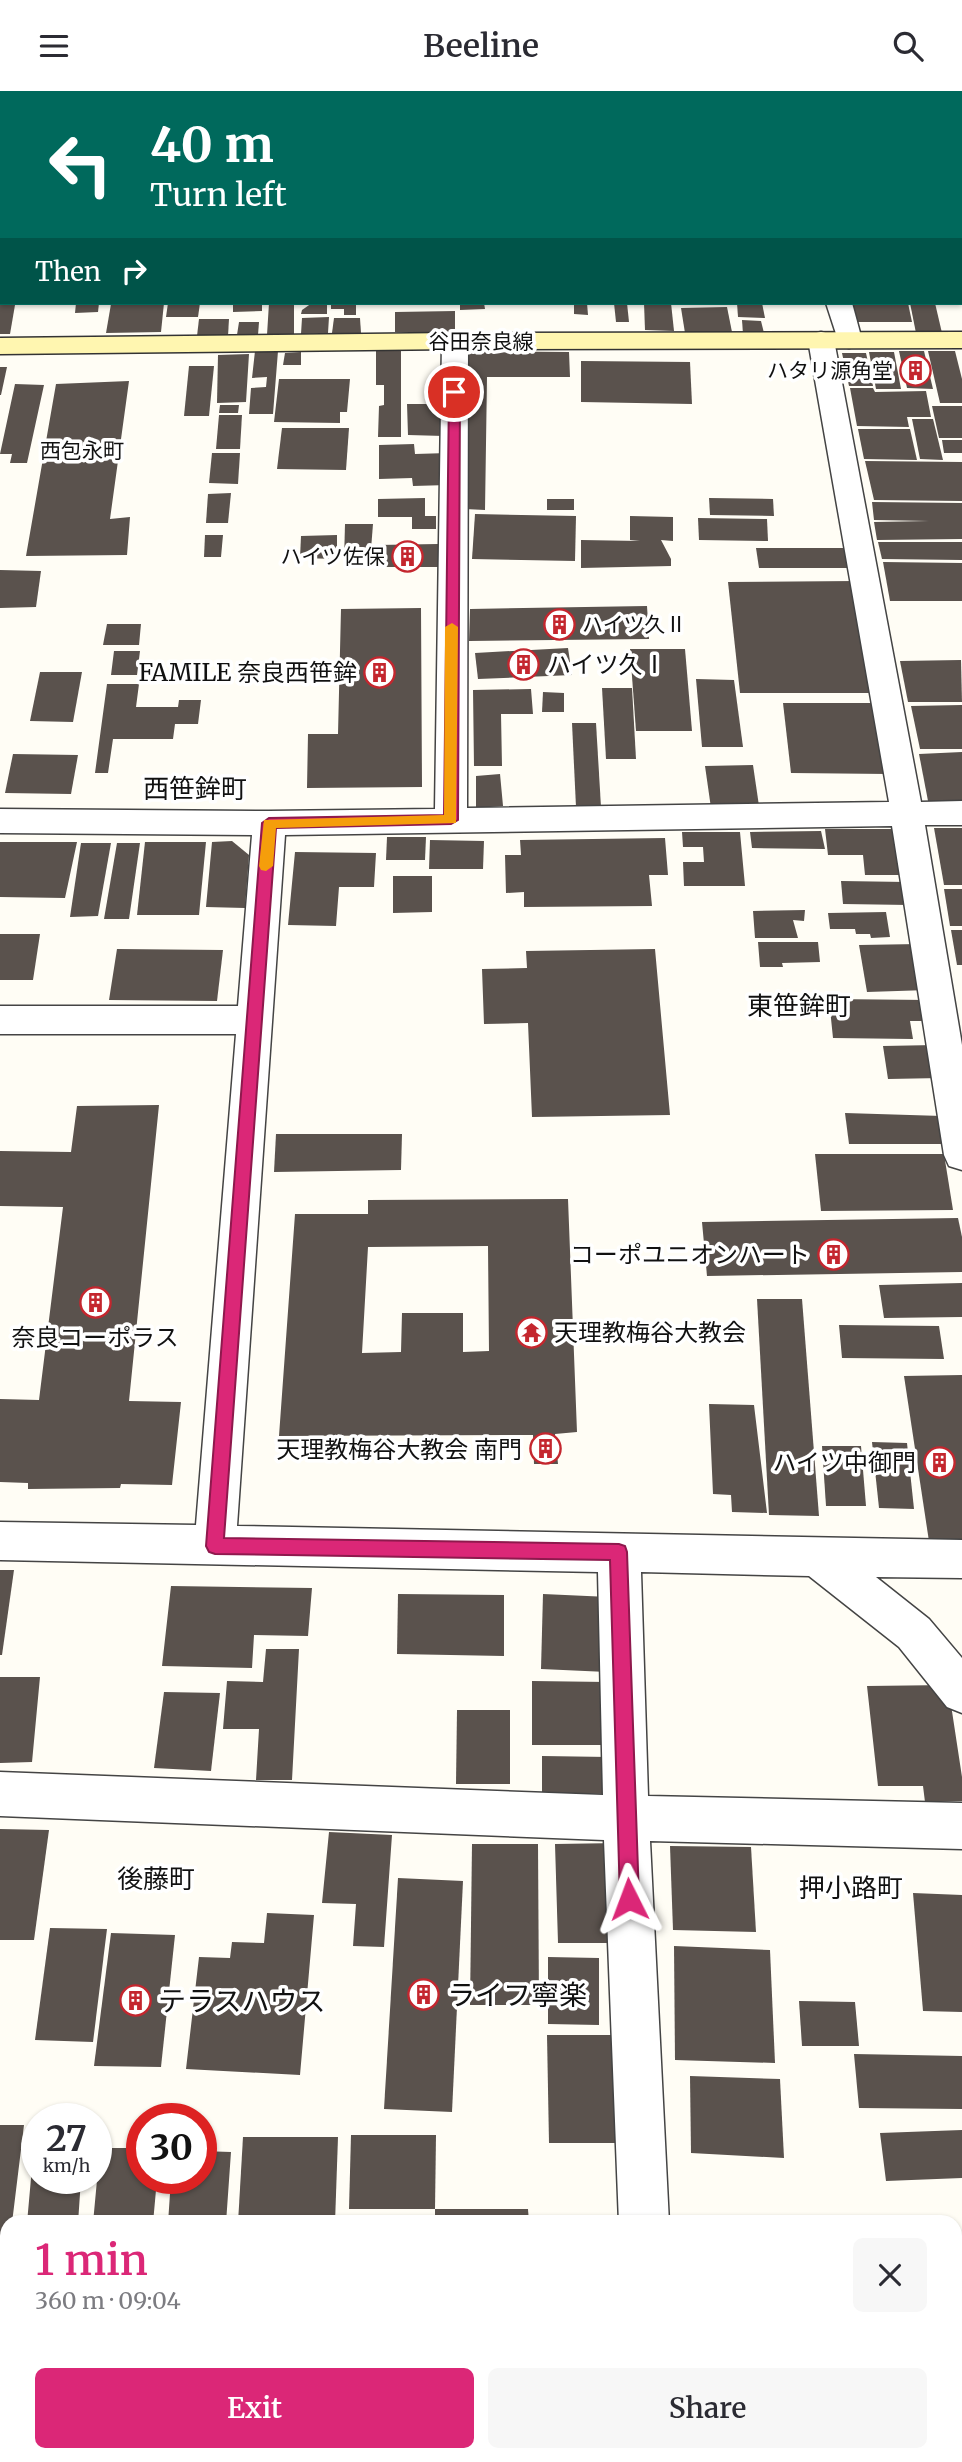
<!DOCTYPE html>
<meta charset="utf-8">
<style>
:root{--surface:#fff;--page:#f7f7f7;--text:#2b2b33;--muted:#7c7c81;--accent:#db2777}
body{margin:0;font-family:Merriweather,"Noto Sans JP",serif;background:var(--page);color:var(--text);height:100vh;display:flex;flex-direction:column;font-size:26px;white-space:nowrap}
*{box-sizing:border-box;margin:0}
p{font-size:23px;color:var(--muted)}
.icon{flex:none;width:38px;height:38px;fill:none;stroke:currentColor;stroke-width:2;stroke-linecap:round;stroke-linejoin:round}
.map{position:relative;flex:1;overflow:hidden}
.panel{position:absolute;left:0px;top:2124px;width:962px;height:247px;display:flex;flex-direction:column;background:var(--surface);border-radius:21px 21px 0 0;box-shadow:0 2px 5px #0004}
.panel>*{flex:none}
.hud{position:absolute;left:0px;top:0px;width:962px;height:214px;box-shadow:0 2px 5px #0004;background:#00695c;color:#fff;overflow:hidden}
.speed{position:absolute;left:21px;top:2012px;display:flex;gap:14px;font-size:35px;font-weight:700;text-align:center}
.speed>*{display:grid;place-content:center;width:91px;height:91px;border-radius:50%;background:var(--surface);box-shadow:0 2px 5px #0004;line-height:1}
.speed small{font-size:18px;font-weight:400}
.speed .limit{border:10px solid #d22;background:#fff;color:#111}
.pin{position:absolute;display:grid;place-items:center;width:60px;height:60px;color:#fff;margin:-30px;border:4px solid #fff;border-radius:50%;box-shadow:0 2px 7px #0007}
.me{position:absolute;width:77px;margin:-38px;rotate:357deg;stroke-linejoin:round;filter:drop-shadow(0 0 5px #0008)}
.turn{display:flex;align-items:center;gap:24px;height:147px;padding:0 35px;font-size:32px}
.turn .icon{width:91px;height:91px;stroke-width:2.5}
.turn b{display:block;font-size:49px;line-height:60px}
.then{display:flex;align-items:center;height:66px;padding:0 35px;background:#0003;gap:14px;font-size:26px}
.round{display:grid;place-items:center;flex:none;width:74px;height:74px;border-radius:10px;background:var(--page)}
.headline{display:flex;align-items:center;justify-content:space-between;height:119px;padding:0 35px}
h1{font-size:42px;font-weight:600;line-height:52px;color:var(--accent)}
.primary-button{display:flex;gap:14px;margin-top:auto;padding:14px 35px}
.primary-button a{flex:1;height:80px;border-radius:10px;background:var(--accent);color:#fff;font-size:28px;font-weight:600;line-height:80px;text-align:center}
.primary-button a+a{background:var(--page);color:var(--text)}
header{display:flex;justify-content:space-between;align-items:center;height:91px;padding:0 35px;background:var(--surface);font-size:32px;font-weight:600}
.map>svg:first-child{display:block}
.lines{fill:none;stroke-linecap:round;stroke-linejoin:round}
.river{fill:#b9e0f7;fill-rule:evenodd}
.building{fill:#5a524d;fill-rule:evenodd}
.lane-casing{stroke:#444;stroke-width:3}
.street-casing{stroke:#444;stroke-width:3}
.secondary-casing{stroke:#333;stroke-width:3}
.lane{fill:#fff;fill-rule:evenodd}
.street{fill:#fff;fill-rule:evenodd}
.secondary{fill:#fff6b0;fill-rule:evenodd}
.route{fill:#db2777;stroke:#8e194d;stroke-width:2}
.slow{fill:#f59e0b}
.labels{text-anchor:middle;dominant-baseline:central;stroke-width:7;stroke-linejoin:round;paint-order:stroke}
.far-street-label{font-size:21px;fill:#111;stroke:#fff}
.far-poi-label{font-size:21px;fill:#111;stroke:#fff;text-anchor:end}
.far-neighbourhood-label{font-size:21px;fill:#111;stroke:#fff}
.poi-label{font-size:24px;fill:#111;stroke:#fff;text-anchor:end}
.neighbourhood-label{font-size:26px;fill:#111;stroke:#fff}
.near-poi-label{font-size:28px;fill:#111;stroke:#fff;text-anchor:start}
</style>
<header><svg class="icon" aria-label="menu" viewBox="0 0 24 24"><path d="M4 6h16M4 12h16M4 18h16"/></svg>Beeline<svg class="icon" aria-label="search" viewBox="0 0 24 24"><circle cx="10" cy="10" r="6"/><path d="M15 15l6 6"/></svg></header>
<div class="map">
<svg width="962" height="2371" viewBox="0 0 962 2371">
<rect width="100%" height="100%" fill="#fffdf5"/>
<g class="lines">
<g class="river">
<polygon points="397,0 451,0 395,2"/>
<rect x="0" y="145" width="2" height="34"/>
</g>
</g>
<g class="building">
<polygon points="76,212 99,212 98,221 75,222"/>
<polygon points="164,212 161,241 106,242 111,213"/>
<polygon points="168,212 200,212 198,226 166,226"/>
<polygon points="233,212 262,212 262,220 233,221"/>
<polygon points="269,212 294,212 294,244 267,244"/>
<polygon points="312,212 327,212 327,223 301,223 302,219"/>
<polygon points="331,212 356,212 356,224 344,224 344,218 331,218"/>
<polygon points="460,212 484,212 485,218 460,219"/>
<polygon points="574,212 587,212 588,224 574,223"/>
<polygon points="614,212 627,212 629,231 616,231"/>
<polygon points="644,212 671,212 674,240 645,239"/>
<polygon points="737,212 762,212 765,227 738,226"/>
<polygon points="851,212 908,212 912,231 855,231"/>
<polygon points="910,212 935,212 942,242 916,242"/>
<polygon points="0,214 15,214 10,243 0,243"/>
<polygon points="727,216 732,241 685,242 681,217"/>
<polygon points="455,220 455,242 395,241 395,221"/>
<polygon points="329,226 328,242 301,243 302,227"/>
<polygon points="334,227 360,227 361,242 332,242"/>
<polygon points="199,228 229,228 228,245 197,245"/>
<polygon points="742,229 761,230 764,242 743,243"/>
<polygon points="239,231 259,231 258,244 237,244"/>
<polygon points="401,259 401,346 378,346 379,315 384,314 384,294 376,294 376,260"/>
<polygon points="255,260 278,260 273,323 249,323 251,297 266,296 267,286 252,287"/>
<polygon points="469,260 569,261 570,286 487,286 485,419 465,418"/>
<polygon points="899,260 924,260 933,298 907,297"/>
<polygon points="928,260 955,260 962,288 962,312 940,312"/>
<polygon points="301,261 301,274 283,274 285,262"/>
<polygon points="869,261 894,261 901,298 876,298"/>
<polygon points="842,262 866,262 873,295 849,295"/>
<polygon points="249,263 246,311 217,312 218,264"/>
<polygon points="581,270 690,271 692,313 581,311"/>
<polygon points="189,275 214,275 209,325 184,325"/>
<polygon points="0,276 7,276 1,304 0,304"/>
<polygon points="279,288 350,288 347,321 340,321 340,332 274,331"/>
<polygon points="129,290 110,428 130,426 127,464 26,465 56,293"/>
<polygon points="15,293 44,294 27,372 10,372 12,363 0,363"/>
<polygon points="850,297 873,297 875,301 926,300 931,326 907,326 909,336 857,335"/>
<polygon points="407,313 444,313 444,345 408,344"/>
<polygon points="220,314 239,314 238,322 219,322"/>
<polygon points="932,315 962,315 962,347 939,347"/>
<polygon points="219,324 242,324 240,358 216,358"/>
<polygon points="912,328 933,328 943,369 920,368"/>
<polygon points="282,337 349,337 346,379 277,378"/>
<polygon points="858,338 910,338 917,369 864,368"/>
<polygon points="942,349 962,349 962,362 944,362"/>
<polygon points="414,353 415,363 448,362 448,394 413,395 412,387 379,388 379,354"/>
<polygon points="212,362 240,362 238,393 209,392"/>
<polygon points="865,370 962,371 962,410 874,409"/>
<polygon points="231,402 228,432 206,432 208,403"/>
<polygon points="425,407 425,425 436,425 436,438 412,438 412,426 378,426 378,408"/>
<polygon points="709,407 773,408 774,425 710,424"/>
<rect x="547" y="408" width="27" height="11"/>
<polygon points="872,411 962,412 962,448 877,449 874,431 929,430 874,429"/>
<polygon points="475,423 576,425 575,470 472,468"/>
<polygon points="630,425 673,426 673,450 661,449 671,468 671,475 581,477 581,449 640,450 630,449"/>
<polygon points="698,427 767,428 768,450 699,449"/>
<polygon points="345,433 373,433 370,471 344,470"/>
<polygon points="205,444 223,444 221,466 204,466"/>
<polygon points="337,444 337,468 300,467 301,445"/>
<polygon points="878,451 962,451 962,469 882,468"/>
<polygon points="438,453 440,476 378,476 377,454"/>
<polygon points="756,457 849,457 852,477 759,477"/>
<polygon points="883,471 962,472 962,510 890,510"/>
<polygon points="0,479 41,480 36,516 0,517"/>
<polygon points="856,490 875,602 740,602 728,491"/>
<polygon points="647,515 649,548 469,550 470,518"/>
<polygon points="421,517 422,696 307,697 308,643 338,643 341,518"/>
<polygon points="107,533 141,533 139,554 103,554"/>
<polygon points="568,557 572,584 478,588 475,562"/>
<polygon points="630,558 685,558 692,640 636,640"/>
<polygon points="114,560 140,560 137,584 111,584"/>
<polygon points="961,569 962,611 908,611 900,570"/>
<polygon points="40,581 82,581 73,631 30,630"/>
<polygon points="696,588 734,589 743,656 702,656"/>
<polygon points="107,593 139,593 136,616 178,616 179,609 201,609 198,633 175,633 173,648 113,648 108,682 95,682"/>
<polygon points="602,597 632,597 636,668 606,668"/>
<polygon points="531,598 533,623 501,623 502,675 474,675 473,599"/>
<polygon points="543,601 564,602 564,621 542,621"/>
<polygon points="783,612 877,612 888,683 791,682"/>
<polygon points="962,614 962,658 920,658 911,615"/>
<polygon points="572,632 596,632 601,716 576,716"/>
<polygon points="962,661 962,715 929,715 919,663"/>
<polygon points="13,663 78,664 71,703 5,702"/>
<polygon points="753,674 759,715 711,717 705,675"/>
<polygon points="500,683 503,715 476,717 476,685"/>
<polygon points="934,737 962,737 962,794 944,794"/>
<polygon points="825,738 893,738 899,784 865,784 863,764 828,764"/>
<polygon points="821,740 825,758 752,757 750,741"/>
<polygon points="682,741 740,741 745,795 684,795 683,771 704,771 703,756 683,756"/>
<polygon points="387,746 426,746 425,769 386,769"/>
<polygon points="665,747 668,784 649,784 652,815 524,816 524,801 506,802 505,764 521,764 520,749"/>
<polygon points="430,749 484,750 483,778 429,778"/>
<polygon points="232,750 249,764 245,817 206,816 212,751"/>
<polygon points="0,751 77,751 65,807 0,806"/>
<polygon points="145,751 206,751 199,824 137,824"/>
<polygon points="81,752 111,752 98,825 70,826"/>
<polygon points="117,752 140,752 129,828 104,828"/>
<polygon points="295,761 376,762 374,796 339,796 336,835 288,834"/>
<polygon points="393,785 432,785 432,821 393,822"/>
<polygon points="841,790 906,791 909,814 843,813"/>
<polygon points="944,798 962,798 962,835 950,835"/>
<polygon points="805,819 804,830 793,829 798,847 755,847 753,820"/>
<polygon points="886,821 890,846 871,847 870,843 856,843 855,838 830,838 828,822"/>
<polygon points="951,839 962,839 962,874 957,874"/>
<polygon points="0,843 40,843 33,889 0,889"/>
<polygon points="758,851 818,851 820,871 782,872 783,876 760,876"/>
<polygon points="919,853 928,899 867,901 859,854"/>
<polygon points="117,858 223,859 217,910 109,909"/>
<polygon points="655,858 670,1024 532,1026 528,932 484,933 482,878 527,877 526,860"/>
<polygon points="829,908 928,909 931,930 910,930 913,948 833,947"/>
<polygon points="935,954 941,987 888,988 883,955"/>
<polygon points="159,1014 129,1310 181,1311 172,1394 121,1393 120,1397 28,1398 28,1392 0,1391 0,1308 39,1309 63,1116 0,1115 0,1060 71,1061 77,1015"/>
<polygon points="845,1022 942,1025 945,1053 849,1053"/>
<polygon points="276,1043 402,1043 401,1079 274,1081"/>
<polygon points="815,1063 944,1063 953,1119 821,1120"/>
<path d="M 568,1108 L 577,1341 L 555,1343 L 558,1373 L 534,1373 L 533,1344 L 279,1345 L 295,1123 L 368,1123 L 368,1109 ZM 488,1155 L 489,1260 L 463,1261 L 463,1222 L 402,1222 L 401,1261 L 362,1262 L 368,1156 Z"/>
<polygon points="958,1127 962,1146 962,1181 707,1185 702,1131"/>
<polygon points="962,1192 962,1226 884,1227 879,1194"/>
<polygon points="757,1208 802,1208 819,1425 769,1424"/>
<polygon points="839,1234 939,1235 944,1268 842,1267"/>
<polygon points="962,1284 962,1456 930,1457 904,1285"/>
<polygon points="709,1313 754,1314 767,1422 732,1421 731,1404 713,1403"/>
<polygon points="872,1351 907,1352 914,1418 879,1417"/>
<polygon points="822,1355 861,1355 866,1415 826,1415"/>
<polygon points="0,1479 14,1479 2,1564 0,1564"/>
<polygon points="171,1495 312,1497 308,1545 254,1544 252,1577 162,1575"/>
<polygon points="398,1503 504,1504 504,1565 397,1563"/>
<polygon points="543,1503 609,1506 607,1581 541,1578"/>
<polygon points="266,1558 299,1558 292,1689 256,1689 259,1638 223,1638 227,1590 263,1591"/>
<polygon points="0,1586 40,1586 32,1671 0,1672"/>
<polygon points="532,1590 607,1591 609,1654 532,1654"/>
<polygon points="948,1594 962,1686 962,1710 925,1711 923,1695 878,1695 867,1595"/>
<polygon points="164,1601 220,1602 211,1680 154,1677"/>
<polygon points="457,1619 510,1619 510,1693 456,1693"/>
<polygon points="542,1665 609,1666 611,1703 542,1702"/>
<polygon points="0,1738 49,1739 34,1849 0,1849"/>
<polygon points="329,1741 392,1744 384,1856 353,1855 356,1813 322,1812"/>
<polygon points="619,1752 624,1852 558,1852 555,1753"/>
<polygon points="472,1753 538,1753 539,1914 470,1914"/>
<polygon points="670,1755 751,1756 756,1841 673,1839"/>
<polygon points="398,1787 463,1790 452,2021 384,2018"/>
<polygon points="913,1802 962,1804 962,1921 923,1920"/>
<polygon points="267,1822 314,1824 300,1984 186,1978 199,1866 230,1867 232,1851 264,1852"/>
<polygon points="50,1837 107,1838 93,1951 35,1949"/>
<polygon points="111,1842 175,1844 161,1976 94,1975"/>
<polygon points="674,1855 770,1859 775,1972 675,1969"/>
<polygon points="548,1866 599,1867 599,1934 548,1933"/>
<polygon points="799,1910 855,1911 859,1955 802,1955"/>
<polygon points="547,1944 632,1944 635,2052 549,2052"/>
<polygon points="854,1963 962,1965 962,2018 859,2017"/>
<polygon points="690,1985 780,1988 784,2067 691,2062"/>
<polygon points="0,2034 24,2034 12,2132 7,2132 7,2154 0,2154"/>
<polygon points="962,2039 962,2087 886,2090 880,2042"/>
<polygon points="351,2044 436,2044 435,2118 349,2118"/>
<polygon points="243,2046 338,2046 335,2132 238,2132"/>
<polygon points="100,2057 142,2057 142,2088 157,2088 153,2132 93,2132"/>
<polygon points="201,2060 231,2061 226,2132 168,2132 171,2088 201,2088"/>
<polygon points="33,2065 37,2065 37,2088 81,2088 78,2132 27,2132"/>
<polygon points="435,2118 528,2118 529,2132 435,2132"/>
</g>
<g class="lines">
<defs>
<polygon id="lane" points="962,25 962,33 961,34 961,26"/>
<g id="street">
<polygon points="19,0 43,0 44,2 20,2"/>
<polygon points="180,0 204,0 205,2 181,2"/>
<polygon points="690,0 715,0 717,2 691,2"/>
<polygon points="868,0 893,0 866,2"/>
<polygon points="0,66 2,66 0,81"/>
<polygon points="826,212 852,212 862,249 858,255 849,257 840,255"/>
<polygon points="821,241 830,243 834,249 921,711 962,710 962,734 925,734 962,954 962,1079 949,1075 944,1064 892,735 285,744 237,1435 962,1449 962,1487 876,1486 929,1528 962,1567 962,1622 947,1616 899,1556 809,1485 641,1481 648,1705 962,1712 962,1758 650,1750 669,2132 619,2132 604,1749 0,1725 0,1681 603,1704 598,1481 0,1469 0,1431 196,1434 236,943 0,943 0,915 238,915 252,744 0,742 0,718 269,720 435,718 442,250 446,244 455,242 464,244 468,250 467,717 889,711 808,249 812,243"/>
<polygon points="0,2163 7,2164 7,2216 0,2215"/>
<rect x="624" y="2364" width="54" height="7"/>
</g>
<polygon id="secondary" points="962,241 962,257 455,258 0,263 0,247 455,242"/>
</defs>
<use href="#lane" class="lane-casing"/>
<use href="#street" class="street-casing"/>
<use href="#secondary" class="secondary-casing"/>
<use href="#lane" class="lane"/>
<use href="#street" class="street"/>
<use href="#secondary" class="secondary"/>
</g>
<polygon class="route" points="454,297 460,301 458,729 451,733 276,737 224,1447 619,1453 625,1455 627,1461 639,1808 636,1815 629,1818 623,1815 620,1808 610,1469 215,1463 209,1461 206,1455 262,732 269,727 444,724 449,301"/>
<polygon class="slow" points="452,532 458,536 456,732 276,737 273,775 266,780 261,779 259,775 264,729 444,724 445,536"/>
<defs>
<symbol id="building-ring" viewBox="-11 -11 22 22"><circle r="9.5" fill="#fff" stroke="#c4262e" stroke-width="1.5"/><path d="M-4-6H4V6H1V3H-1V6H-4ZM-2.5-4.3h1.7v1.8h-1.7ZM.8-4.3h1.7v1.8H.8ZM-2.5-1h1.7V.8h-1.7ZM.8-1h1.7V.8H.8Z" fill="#c4262e"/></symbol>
<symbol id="temple-ring" viewBox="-11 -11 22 22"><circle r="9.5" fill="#fff" stroke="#c4262e" stroke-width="1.5"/><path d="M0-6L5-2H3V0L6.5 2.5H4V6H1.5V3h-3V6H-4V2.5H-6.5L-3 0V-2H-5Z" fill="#c4262e"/></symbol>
</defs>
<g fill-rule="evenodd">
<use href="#building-ring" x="898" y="262" width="35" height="35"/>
<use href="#building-ring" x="390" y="448" width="35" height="35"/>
<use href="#building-ring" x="542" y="516" width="35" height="35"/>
<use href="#building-ring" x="506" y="556" width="35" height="35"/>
<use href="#building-ring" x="362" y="564" width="35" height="35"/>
<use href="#building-ring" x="816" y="1146" width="35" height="35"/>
<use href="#building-ring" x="78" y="1194" width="35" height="35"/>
<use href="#temple-ring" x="514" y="1224" width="35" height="35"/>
<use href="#building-ring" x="528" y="1340" width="35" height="35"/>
<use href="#building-ring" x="922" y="1354" width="35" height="35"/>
<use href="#building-ring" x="406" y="1886" width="35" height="35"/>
<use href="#building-ring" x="118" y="1892" width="35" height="35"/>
</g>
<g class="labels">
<g class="far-street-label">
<text x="481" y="250">谷田奈良線</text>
</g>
<g class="far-poi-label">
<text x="893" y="279">ハタリ源角堂</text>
<text x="385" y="465">ハイツ佐保</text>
<text x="582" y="533" text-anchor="start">ハイツ久Ⅱ</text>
</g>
<g class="far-neighbourhood-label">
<text x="82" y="359">西包永町</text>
</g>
<g class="poi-label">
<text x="547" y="573" text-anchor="start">ハイツ久Ⅰ</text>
<text x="357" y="581">FAMILE 奈良西笹鉾</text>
<text x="810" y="1163">コーポユニオンハート</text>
<text x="554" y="1241" text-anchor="start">天理教梅谷大教会</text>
<text x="95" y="1246" text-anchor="middle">奈良コーポラス</text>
<text x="522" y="1358">天理教梅谷大教会 南門</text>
<text x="916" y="1371">ハイツ中御門</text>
</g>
<g class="neighbourhood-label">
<text x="195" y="697">西笹鉾町</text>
<text x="799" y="914">東笹鉾町</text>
<text x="156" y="1787">後藤町</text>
<text x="851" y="1796">押小路町</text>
</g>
<g class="near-poi-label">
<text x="447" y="1904">ライフ寧楽</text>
<text x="158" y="1910">テラスハウス</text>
</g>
</g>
</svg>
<div class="speed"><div>27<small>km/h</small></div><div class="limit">30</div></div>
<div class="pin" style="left:454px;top:301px;background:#d93025"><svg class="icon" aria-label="arrive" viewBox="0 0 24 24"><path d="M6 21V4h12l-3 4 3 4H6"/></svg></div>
<svg class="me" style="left:629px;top:1808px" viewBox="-20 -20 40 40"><path d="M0-17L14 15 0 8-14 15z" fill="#db2777" stroke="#fff" stroke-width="4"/></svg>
<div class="hud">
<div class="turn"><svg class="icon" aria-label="left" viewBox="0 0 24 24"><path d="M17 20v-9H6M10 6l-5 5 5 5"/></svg><div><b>40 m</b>Turn left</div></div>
<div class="then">Then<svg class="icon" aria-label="right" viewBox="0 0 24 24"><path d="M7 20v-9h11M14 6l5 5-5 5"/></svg></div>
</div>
<section class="panel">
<div class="headline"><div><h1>1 min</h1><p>360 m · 09:04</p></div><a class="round"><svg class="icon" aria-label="close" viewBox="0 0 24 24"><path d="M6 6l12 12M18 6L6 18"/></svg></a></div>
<div class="primary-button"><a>Exit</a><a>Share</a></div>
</section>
</div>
